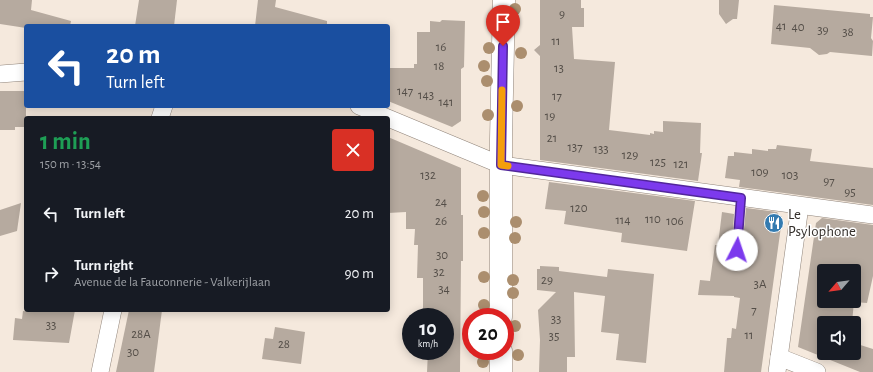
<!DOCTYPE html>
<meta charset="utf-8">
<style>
:root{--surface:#171b24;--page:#242831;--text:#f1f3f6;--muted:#9ea1a6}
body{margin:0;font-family:"Alegreya Sans",sans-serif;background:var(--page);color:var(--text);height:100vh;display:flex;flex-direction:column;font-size:15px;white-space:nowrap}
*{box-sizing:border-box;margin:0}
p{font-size:13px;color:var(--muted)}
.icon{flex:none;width:22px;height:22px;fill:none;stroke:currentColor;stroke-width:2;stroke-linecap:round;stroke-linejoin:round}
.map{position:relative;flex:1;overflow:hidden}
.panel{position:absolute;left:24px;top:116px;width:366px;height:196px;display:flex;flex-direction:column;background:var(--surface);border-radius:4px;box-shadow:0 2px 10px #0003}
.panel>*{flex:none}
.top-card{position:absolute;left:24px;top:24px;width:366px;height:84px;border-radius:4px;box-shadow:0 2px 10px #0003;background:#1a4fa0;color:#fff;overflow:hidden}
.needle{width:26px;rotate:242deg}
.buttons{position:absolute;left:817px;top:264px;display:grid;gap:8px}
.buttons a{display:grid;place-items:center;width:44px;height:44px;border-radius:4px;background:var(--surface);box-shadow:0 2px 10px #0003;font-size:20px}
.speed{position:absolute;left:402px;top:308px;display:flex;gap:8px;font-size:20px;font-weight:700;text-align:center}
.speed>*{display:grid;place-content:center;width:52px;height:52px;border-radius:50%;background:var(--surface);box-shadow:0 2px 10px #0003;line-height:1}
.speed small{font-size:10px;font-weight:400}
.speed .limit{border:6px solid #d22;background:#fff;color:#111}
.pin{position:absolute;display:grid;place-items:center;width:34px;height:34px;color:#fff;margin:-41px -17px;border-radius:50% 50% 50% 0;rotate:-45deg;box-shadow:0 0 4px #0007}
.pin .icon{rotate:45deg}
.me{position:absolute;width:44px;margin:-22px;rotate:4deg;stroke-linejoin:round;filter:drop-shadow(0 0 3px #0008)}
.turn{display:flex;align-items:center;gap:14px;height:84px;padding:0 16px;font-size:18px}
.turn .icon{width:52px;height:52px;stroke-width:2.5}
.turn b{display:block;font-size:28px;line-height:34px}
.round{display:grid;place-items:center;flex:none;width:42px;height:42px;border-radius:4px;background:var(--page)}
.overview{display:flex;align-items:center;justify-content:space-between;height:68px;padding:0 16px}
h1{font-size:24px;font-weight:600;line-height:30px;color:#1e9e55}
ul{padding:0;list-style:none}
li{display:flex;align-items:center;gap:12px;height:60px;padding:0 16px}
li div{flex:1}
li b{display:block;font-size:15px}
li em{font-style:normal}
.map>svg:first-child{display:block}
.building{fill:#b6aa9f}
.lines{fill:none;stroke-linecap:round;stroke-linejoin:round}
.lane-casing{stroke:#90847a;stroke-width:9}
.street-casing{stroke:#90847a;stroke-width:18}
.secondary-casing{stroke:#90847a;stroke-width:23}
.lane{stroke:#fff;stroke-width:8}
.street{stroke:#fff;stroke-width:17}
.secondary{stroke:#fff;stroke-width:22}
.tree{fill:#ab8e6e}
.route-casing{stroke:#51269a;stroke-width:10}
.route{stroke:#7c3aed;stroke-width:7}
.slow{stroke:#f59e0b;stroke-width:7}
.labels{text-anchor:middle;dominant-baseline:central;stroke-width:3;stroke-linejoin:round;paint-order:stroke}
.number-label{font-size:13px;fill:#544e48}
.poi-label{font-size:15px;fill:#342f2b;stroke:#fff;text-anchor:start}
</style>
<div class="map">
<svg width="873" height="372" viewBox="0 0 873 372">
<rect width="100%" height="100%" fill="#f5e9dd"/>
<g class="building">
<polygon points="0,0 32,0 31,10 71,21 70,26 26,26 26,28 0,24"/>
<polygon points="139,0 177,0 174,26 135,26"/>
<polygon points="258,0 276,0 275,7 327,21 327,26 255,26"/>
<polygon points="540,0 581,0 581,8 584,8 584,27 572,27 574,59 615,62 609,130 650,135 650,133 654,134 654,131 663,132 663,121 701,123 700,153 702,153 698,181 540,160 540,56 534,50 540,45"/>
<polygon points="719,0 739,0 737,19 733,19 726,24 719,14"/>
<polygon points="774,5 870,14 870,17 873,17 871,38 873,41 872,56 830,52 827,54 819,55 810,48 771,44"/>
<polygon points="442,20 465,21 464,67 461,69 461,121 452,127 388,101 388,68 414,68 414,64 417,64 417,32 430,32 430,21 440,22"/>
<polygon points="0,91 26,91 26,127 15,127 15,130 0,130"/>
<polygon points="388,137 461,168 461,215 463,215 463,261 461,261 460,372 427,372 428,351 445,351 445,317 424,317 425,309 423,309 423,278 417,278 418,245 414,245 415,229 406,229 406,212 388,213"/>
<polygon points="777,145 812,149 810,161 873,168 873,205 739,187 740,180 725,178 728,156 734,156 734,152 752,154 752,149 768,151 768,149 776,149"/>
<polygon points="549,182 695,201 687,251 621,242 622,233 564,224 566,211 545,209"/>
<polygon points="21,203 17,231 0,236 0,210"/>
<polygon points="746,208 777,212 782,219 761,372 724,372 727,338 731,338 732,328 736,329 740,298 734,297 734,296 698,295 700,280 710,281 715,245 718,245 722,212 734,214 732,250 734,254 737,255 741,253 742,250"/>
<polygon points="822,218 873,225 873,276 867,303 854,302 854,271 824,271 824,301 854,301 852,323 824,323 824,353 854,353 854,343 873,349 873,372 860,372 798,347 816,223"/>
<polygon points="540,266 559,267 559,271 607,277 608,269 654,274 646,363 616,360 619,334 601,332 605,296 574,292 575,357 567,357 567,372 539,372 540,340 538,310 556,292 537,290 537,269 540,269"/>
<polygon points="43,310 75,310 69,343 13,340 15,318 22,319 23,311 43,312"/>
<polygon points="129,310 162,310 154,372 116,372"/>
<polygon points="275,327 305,332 301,364 262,359 265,338 273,339"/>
</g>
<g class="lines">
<defs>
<polyline id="lane" points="737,250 741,198"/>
<g id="street">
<polyline points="0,74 26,72"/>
<polyline points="359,106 501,165 873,215"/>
<polyline points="160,118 164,106"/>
<polyline points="779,357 817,372"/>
<polyline points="100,372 113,310"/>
<polyline points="777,372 800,206"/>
</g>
<g id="secondary">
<polyline points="501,317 501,139 504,0"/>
<polyline points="501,351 501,372"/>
</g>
</defs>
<use href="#lane" class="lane-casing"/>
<use href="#street" class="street-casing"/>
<use href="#secondary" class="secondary-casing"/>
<use href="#lane" class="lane"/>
<use href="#street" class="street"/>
<use href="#secondary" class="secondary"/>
</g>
<g class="tree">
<circle cx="515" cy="9" r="6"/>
<circle cx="489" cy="48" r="6"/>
<circle cx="521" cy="53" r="6"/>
<circle cx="484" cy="66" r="6"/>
<circle cx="487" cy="81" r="6"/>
<circle cx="517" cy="106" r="6"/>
<circle cx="488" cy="115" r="6"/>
<circle cx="483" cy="196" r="6"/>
<circle cx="484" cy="212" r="6"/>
<circle cx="516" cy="222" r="6"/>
<circle cx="484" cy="233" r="6"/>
<circle cx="515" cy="238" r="6"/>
<circle cx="484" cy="277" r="6"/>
<circle cx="513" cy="280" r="6"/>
<circle cx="513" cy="293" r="6"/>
<circle cx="484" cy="305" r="6"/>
<circle cx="515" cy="326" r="6"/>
<circle cx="518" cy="355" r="6"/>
<circle cx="483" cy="362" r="6"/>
</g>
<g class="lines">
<defs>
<polyline id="route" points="503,46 501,165 741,198 737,250"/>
</defs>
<use href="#route" class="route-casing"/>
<use href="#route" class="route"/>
<polyline class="slow" points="502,90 501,165 508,166"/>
</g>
<defs>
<symbol id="restaurant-disc" viewBox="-11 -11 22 22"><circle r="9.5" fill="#347bb0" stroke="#fff"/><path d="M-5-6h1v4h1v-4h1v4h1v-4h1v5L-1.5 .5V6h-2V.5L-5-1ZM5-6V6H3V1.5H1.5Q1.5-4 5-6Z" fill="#fff"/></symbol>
</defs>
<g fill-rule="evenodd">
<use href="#restaurant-disc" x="763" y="212" width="22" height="22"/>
</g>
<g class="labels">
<g class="number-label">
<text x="562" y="14">9</text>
<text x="781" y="26">41</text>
<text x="798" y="27">40</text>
<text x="823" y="30">39</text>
<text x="848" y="32">38</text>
<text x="556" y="41">11</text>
<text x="441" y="47">16</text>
<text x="439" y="66">18</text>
<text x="559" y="68">13</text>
<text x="405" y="91">147</text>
<text x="426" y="95">143</text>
<text x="557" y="96">17</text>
<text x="446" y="102">141</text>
<text x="550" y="116">19</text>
<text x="552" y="138">21</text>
<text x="575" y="147">137</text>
<text x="601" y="149">133</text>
<text x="630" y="155">129</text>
<text x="658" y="162">125</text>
<text x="681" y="164">121</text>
<text x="760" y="172">109</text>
<text x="428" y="175">132</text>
<text x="790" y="175">103</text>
<text x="829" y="181">97</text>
<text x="850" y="192">95</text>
<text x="441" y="202">24</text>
<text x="579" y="208">120</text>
<text x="653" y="219">110</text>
<text x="623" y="220">114</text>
<text x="441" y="221">26</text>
<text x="675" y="221">106</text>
<text x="442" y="255">30</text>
<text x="439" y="272">32</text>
<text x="547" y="280">29</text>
<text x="760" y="284">3A</text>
<text x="444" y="289">34</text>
<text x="754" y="310">7</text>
<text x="556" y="319">33</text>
<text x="51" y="325">33</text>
<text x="141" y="334">28A</text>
<text x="749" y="335">11</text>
<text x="554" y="336">35</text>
<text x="284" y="344">28</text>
<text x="133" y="352">30</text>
</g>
<g class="poi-label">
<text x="788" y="214">Le<tspan x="788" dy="17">Psylophone</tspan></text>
</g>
</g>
</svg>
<div class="buttons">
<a><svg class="needle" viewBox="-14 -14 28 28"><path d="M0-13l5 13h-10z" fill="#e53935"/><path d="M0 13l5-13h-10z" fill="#9ea1a6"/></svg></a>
<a><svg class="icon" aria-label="sound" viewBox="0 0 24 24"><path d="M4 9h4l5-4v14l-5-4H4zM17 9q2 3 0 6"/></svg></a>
</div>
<div class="speed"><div>10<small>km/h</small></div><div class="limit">20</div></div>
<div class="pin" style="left:503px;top:46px;background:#d93025"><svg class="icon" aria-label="arrive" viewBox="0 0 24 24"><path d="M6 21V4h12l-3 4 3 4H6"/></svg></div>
<svg class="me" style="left:737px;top:250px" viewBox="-20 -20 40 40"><circle r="19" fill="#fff"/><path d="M0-13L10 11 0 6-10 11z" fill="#7c3aed"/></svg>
<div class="top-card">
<div class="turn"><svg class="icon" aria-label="left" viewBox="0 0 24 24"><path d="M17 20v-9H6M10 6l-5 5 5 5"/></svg><div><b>20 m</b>Turn left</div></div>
</div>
<section class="panel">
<div class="overview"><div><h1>1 min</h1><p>150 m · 13:54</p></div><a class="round" style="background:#d93025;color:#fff"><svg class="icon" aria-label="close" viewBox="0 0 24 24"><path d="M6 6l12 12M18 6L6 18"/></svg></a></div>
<ul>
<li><svg class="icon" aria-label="left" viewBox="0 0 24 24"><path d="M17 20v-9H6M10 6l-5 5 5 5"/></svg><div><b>Turn left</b></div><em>20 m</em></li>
<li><svg class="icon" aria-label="right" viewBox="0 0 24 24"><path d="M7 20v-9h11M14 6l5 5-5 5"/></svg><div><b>Turn right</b><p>Avenue de la Fauconnerie - Valkerijlaan</p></div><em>90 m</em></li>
</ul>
</section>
</div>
